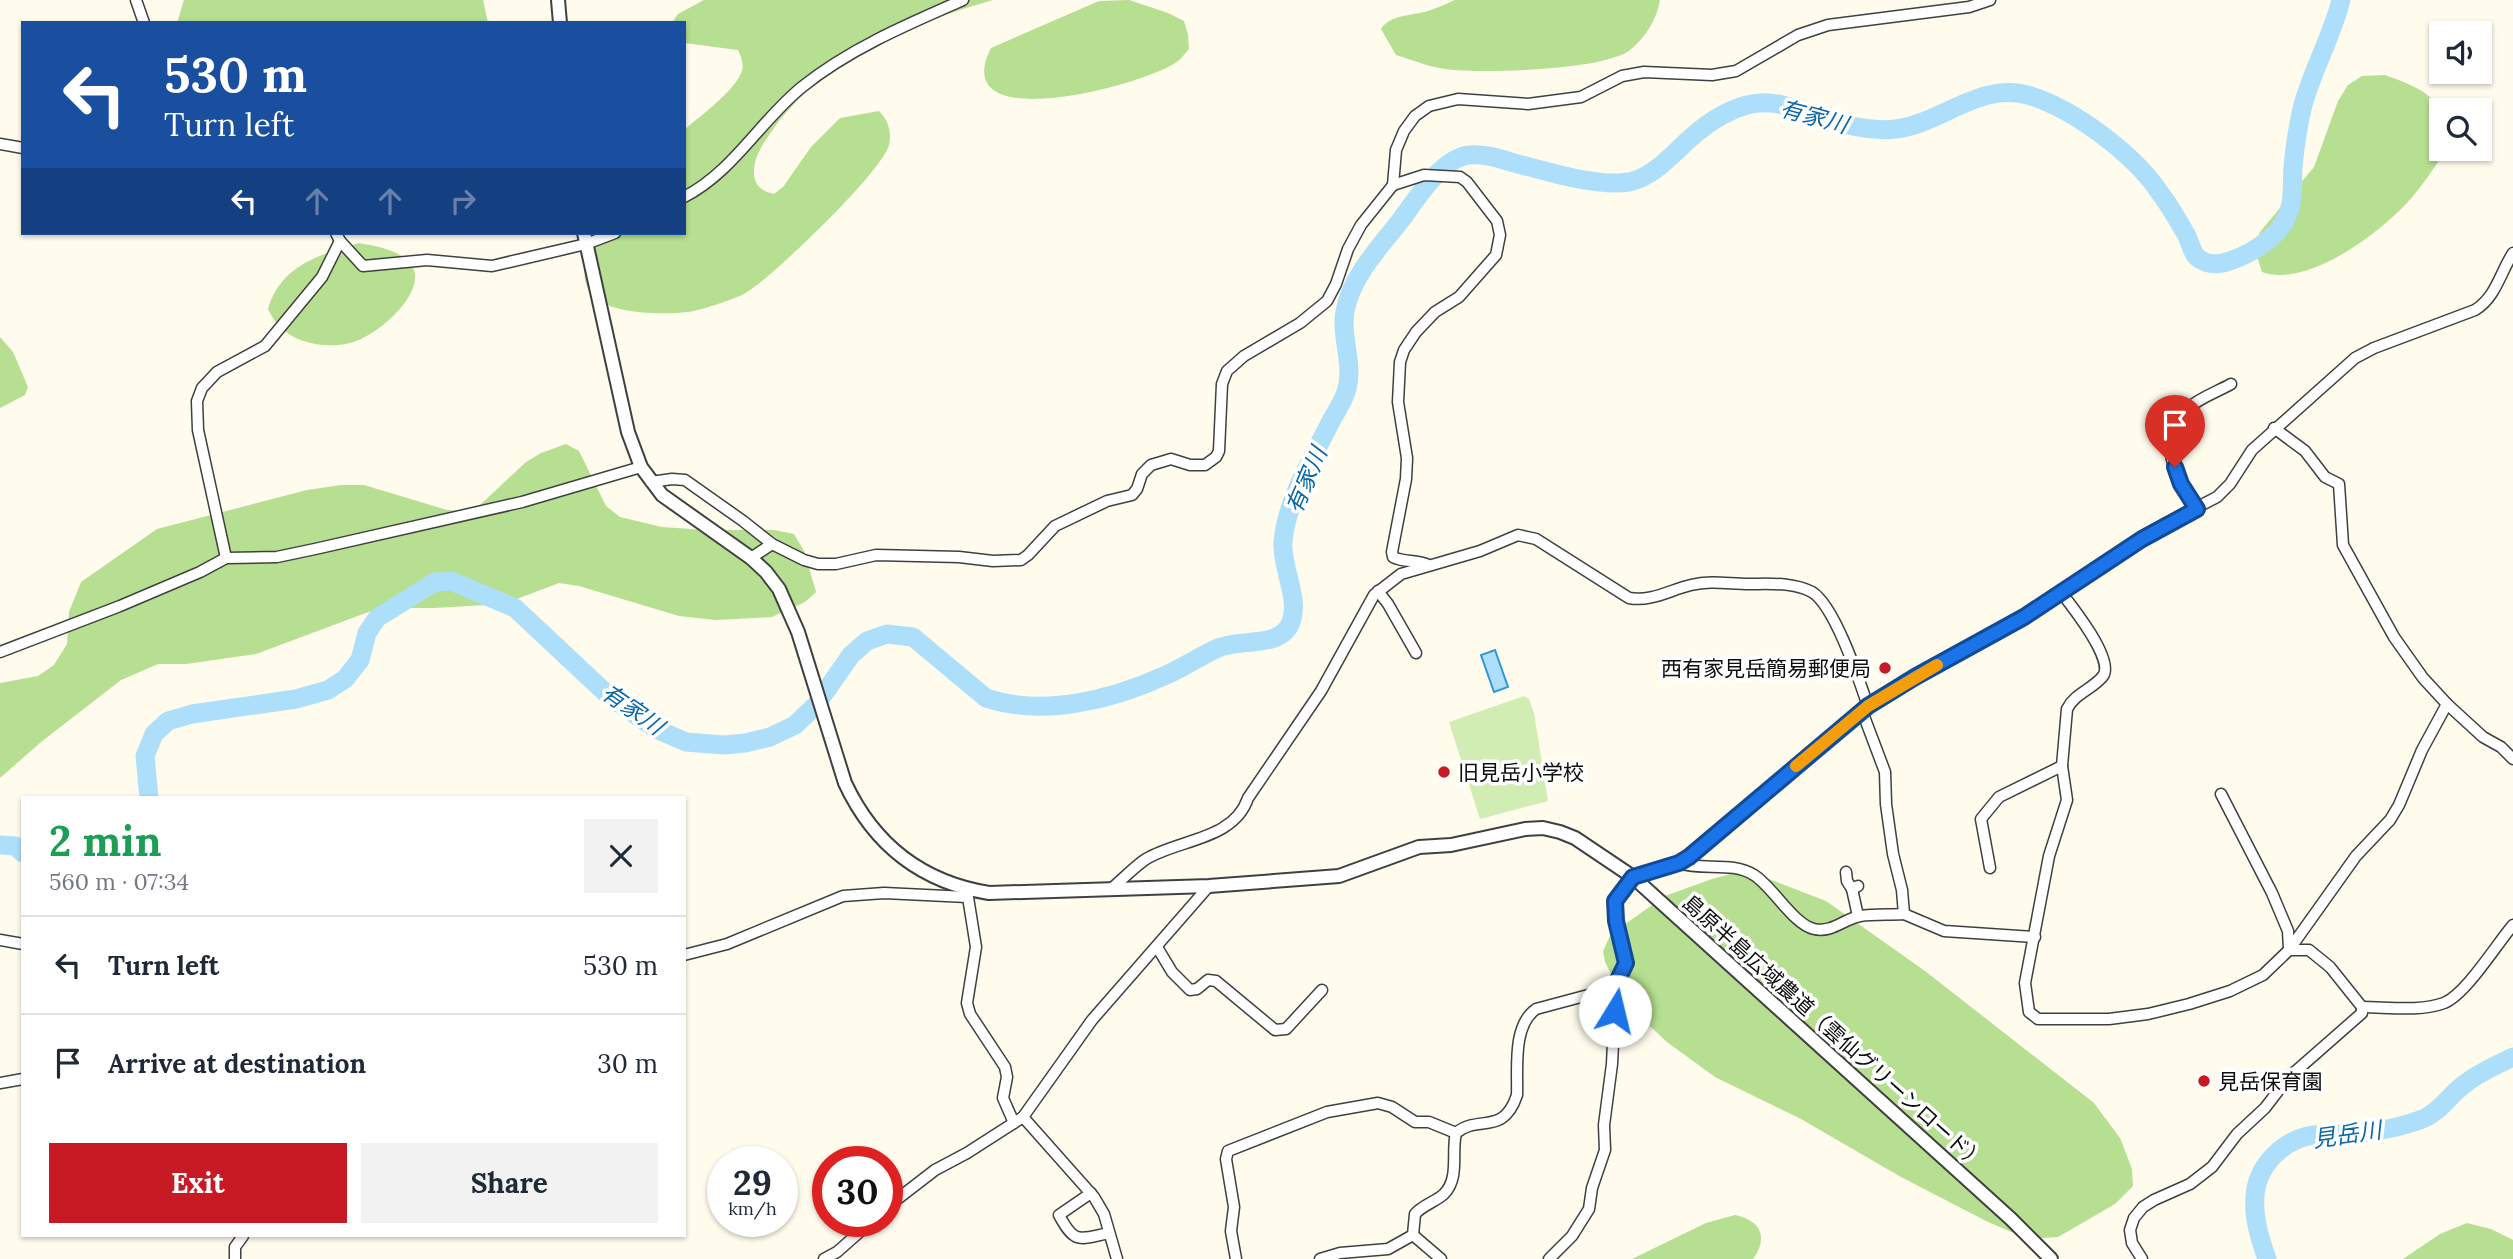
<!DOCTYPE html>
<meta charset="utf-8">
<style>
:root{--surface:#fff;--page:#f2f2f3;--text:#1f2937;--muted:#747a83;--line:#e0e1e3;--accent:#c81a25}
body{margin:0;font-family:Lora,"Noto Sans JP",serif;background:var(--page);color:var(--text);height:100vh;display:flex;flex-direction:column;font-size:26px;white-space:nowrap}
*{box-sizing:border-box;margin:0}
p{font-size:23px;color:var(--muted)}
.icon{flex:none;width:38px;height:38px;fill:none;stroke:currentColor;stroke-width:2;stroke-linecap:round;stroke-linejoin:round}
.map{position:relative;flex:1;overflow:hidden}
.panel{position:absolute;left:21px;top:796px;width:665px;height:441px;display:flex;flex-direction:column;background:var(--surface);border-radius:0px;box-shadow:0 2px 5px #0004}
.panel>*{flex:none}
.hud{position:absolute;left:21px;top:21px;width:665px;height:214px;border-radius:0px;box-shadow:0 2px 5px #0004;background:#1a4fa0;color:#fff;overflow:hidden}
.tools{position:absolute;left:2429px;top:21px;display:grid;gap:14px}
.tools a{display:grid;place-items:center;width:63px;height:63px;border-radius:0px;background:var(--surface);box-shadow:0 2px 5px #0004;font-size:35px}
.speed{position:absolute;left:707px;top:1146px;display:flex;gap:14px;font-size:35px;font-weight:700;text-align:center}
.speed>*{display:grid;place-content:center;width:91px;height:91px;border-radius:50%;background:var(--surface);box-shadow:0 2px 5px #0004;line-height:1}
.speed small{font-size:18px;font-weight:400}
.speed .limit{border:10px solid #d22;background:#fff;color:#111}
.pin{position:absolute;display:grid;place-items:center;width:60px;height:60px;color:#fff;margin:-72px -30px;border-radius:50% 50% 50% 0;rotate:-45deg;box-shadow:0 0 7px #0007}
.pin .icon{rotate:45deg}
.me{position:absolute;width:77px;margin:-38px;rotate:9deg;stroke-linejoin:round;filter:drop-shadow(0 0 5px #0008)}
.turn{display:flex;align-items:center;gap:24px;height:147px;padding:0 28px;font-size:32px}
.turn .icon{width:91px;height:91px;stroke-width:2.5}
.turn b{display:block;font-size:49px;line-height:60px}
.lanes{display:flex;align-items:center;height:66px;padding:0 28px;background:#0003;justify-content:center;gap:35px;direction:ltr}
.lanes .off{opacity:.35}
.round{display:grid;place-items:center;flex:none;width:74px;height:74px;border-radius:0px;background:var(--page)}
.summary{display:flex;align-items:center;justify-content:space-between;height:119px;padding:0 28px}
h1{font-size:42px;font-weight:700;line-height:52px;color:#1e9e55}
.cta{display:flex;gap:14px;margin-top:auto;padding:14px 28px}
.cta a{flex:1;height:80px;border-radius:0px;background:var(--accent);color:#fff;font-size:28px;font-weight:700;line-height:80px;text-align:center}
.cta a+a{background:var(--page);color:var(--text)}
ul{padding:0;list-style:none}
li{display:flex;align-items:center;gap:21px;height:98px;padding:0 28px;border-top:2px solid var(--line)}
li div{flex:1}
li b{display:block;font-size:26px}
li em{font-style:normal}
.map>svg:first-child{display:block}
.green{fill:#d2edb3}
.forest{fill:#b6df91}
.water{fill:#addffb;stroke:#2e98d8;stroke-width:2}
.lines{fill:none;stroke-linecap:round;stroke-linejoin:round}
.river{stroke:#addffb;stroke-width:19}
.minor-casing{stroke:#404040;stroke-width:13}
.tertiary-casing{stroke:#404040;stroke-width:16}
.minor{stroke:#fff;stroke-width:10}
.tertiary{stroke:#fff;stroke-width:12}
.route-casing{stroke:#114b97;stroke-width:18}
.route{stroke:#1a73e8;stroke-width:12}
.slow{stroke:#f59e0b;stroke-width:12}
.poi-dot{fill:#c81a25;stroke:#fff;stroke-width:2.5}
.labels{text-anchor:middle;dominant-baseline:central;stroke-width:7;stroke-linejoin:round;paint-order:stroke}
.poi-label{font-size:21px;fill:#0d0d0d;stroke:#fff;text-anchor:start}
.street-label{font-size:21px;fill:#0d0d0d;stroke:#fff}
.water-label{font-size:23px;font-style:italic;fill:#0c68a9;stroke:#fff}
</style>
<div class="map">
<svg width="2513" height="1259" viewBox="0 0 2513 1259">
<rect width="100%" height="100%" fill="#fffbed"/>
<polygon class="green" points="1524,696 1529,699 1534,713 1548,801 1480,819 1449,722"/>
<g class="forest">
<polygon points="184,0 483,0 488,23 177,23"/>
<path d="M 704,0 L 993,0 C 913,23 822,59 772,131 C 764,142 755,155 754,169 C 753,184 760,191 774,194 L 783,187 L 811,147 L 840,118 L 879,111 C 888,120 892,132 889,145 C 882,172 771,279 744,294 C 731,300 702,310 688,312 C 663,315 600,315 588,289 C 579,271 589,250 596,233 L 684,233 L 684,130 C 700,116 735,91 742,71 C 744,63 741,57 738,50 L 684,43 L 684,23 L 672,23 L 678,14 Z"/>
<path d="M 1129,0 L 1168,13 L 1184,21 L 1188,35 L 1189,49 C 1186,52 1182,58 1178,61 C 1147,85 945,139 991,48 L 1099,1 Z"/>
<path d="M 1455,0 L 1660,0 C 1657,19 1645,38 1630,50 C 1605,70 1488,73 1454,70 C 1435,69 1415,61 1396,55 L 1381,29 C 1390,14 1413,16 1428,11 C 1437,8 1446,4 1455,0 Z"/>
<path d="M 2385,75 C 2403,82 2431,90 2440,110 C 2444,120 2441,138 2441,149 L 2446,149 L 2445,152 C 2431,172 2417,194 2399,211 C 2369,240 2305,287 2262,272 L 2254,247 L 2260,232 L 2314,167 L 2338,101 L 2348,85 L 2362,76 Z"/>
<path d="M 359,243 C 375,246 402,250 412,266 C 428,292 378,334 356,341 C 333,350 298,345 280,327 C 275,322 271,315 268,309 C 280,266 320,254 359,243 Z"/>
<polygon points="0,337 13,352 28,387 25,395 0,408"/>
<polygon points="566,444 579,451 606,506 620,517 662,527 705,530 774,530 794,534 804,551 816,592 805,602 772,617 716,620 679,616 579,586 559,583 503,604 434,608 379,608 256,654 186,664 158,664 121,680 41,742 0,778 0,683 38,676 54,665 67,644 69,612 81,582 157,529 307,490 341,485 364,485 447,510 460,511 480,505 526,462 541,453"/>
<polygon points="1734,873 1761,876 1826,901 1925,971 2094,1103 2120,1138 2132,1169 2133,1186 2115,1204 2058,1237 2028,1239 1988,1222 1901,1177 1801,1119 1715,1077 1667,1042 1626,1004 1605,962 1603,951 1611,934 1665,896 1712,879"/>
<path d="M 1735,1215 C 1760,1220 1769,1237 1753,1259 L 1632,1259 L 1706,1223 Z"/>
<polygon points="2467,1223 2491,1229 2513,1240 2513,1259 2403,1259 2440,1234"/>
</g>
<polygon class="water" points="1495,650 1508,687 1494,692 1481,655"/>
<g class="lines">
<g class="river">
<path d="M 149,798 L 145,756 L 154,734 L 168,721 L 192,714 L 296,699 L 328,690 L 345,679 L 360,660 L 367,633 L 377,618 L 435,582 L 451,581 L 515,608 L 610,697 L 656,729 L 686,742 L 724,745 L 745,743 L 770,737 L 795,725 L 816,705 L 851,655 L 867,641 L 887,634 L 913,637 L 986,698 C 1043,717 1111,700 1164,676 C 1183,668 1200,656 1218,648 C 1241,638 1281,649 1291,622 C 1300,597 1281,568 1283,542 C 1287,498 1313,458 1332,419 C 1337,411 1343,401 1346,392 C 1355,365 1340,337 1345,311 C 1351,278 1377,250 1397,225 C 1413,205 1440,158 1469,155 C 1485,153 1503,160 1518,164 C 1550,172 1596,187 1629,182 C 1655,177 1675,151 1694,135 C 1709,122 1728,110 1747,105 C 1774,97 1801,111 1826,119 C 1848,126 1872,132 1896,129 C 1943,123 1981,80 2031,96 C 2075,110 2135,155 2160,193 C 2170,206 2179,222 2187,236 C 2189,241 2192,250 2195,255 C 2202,263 2213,265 2223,263 C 2246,257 2278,239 2287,216 C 2294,201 2292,182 2293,166 C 2295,146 2298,125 2303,105 C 2313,69 2332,36 2341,0"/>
<polyline points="0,845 15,846 23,853"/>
<path d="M 2267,1259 C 2260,1239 2253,1218 2255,1196 C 2257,1165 2284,1139 2314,1135 C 2323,1134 2332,1135 2341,1134 C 2370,1133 2398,1129 2425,1118 C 2442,1110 2451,1093 2466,1083 C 2480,1072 2497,1065 2513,1057"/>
</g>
<defs>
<g id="minor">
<polyline points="136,0 144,23"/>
<polyline points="0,144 23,148"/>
<path d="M 1393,185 L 1424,175 L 1460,177 L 1467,182 L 1497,221 L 1500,235 L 1496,255 L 1459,297 L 1435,312 L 1416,332 L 1404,350 L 1400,362 L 1398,402 L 1407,458 L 1406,479 L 1392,552 L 1393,557 C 1404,563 1417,559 1428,565"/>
<path d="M 684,197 C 733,172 760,121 802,87 C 849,49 908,24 963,0"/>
<polyline points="336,233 340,241 363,266 427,260 492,266 586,244 615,233"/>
<polyline points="2274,428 2305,451 2325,477 2339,484 2343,545 2394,637 2423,678 2447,704 2483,737 2501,747 2513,759"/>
<polyline points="651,482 672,479 685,480 743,521 772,544 804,560 818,564 836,564 876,555 959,557 993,561 1021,560 1028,555 1055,526 1107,501 1132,495 1137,489 1142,474 1151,465 1171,459 1190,465 1205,465 1216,457 1219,451 1222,384 1227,371 1244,356 1300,323 1327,301 1336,284 1348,249 1361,225 1393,185 1396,150 1404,131 1415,116 1429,106 1458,99 1528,104 1581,97 1622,76 1644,72 1712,75 1736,71 1798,35 1828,25 1969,7 1990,0"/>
<path d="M 2197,509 C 2176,478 2154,439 2187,409 C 2199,398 2217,392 2231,384"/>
<polyline points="226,558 198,430 197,401 202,388 217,372 265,346 322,277 340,241"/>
<polyline points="751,558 772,544"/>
<polyline points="1378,591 1388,604 1416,653"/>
<path d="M 2060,591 C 2071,605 2115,660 2103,676 C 2093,689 2075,693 2067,709 L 2062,766 L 2067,800 L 2049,856 L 2025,983 L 2029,1012 L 2038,1019 L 2109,1019 L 2148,1014 L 2189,1004 L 2230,991 L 2263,975 L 2289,950 L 2356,856 L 2390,820 L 2399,805 L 2422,750 L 2447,704"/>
<polyline points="0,652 120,606 200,572 226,558 277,557 315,549 522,502 641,467"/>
<polyline points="1862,711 1885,772 1886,804 1893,854 1902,890 1904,914 1944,931 2035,937"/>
<polyline points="2221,794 2272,893 2288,931 2289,949"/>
<path d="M 1679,863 C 1703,871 1732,861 1754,875 C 1773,887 1793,924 1814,929 C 1832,933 1844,919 1860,916 C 1874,914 1890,915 1904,914"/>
<polyline points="1990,868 1981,819 1999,797 2062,766"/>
<polyline points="1846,872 1847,881 1852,889"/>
<polyline points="1858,886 1852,889 1858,916"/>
<path d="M 1112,888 C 1123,879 1134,867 1146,859 C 1179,839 1234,840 1248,798 L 1321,691 L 1374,595 L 1401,574 L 1480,551 L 1518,535 L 1536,539 L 1629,598 C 1651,602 1670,590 1691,585 C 1711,580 1729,584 1749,584 C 1770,584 1793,582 1812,592 C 1835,606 1859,680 1868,706"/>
<polyline points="967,891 976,947 967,1003 970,1014 1005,1067 1007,1077 1003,1098 1014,1123"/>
<polyline points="0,940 23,944"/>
<polyline points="1157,947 1172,972 1190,990 1197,989 1208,980 1216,981 1275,1030 1286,1029 1322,990"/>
<polyline points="2289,950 2309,950 2330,967 2362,1007"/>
<polyline points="684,955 727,944 843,896 884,893 967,897"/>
<path d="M 2362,1007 C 2387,1007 2420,1012 2444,1003 C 2466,994 2496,945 2513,925"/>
<polyline points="0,1083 23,1079"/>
<polyline points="1023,1117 1094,1197 1104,1214 1117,1259"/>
<path d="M 1091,1193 L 1059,1215 C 1075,1245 1079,1239 1109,1233"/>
<polyline points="887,1207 935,1170 967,1153 1023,1117 1092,1020 1209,886"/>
<polyline points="1413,1235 1441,1259"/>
<polyline points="235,1259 235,1247 243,1236"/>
<polyline points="824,1259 837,1252 871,1222"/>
<polyline points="1236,1259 1231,1231 1234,1207 1226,1159 1228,1151 1327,1112 1378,1103 1392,1107 1415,1122 1429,1122 1456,1133"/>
<path d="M 1320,1259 L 1340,1253 L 1388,1249 L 1413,1235 L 1415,1214 C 1423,1205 1435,1202 1444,1194 C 1460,1178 1451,1152 1456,1133 C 1478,1114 1503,1137 1517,1095 C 1518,1069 1512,1026 1536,1009 L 1607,990 L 1616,984"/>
<path d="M 1549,1259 L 1572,1236 L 1589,1209 L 1592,1188 L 1605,1150 L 1604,1125 L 1612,1064 L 1616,984 L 1626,963 L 1616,921 L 1615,901 L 1633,877 L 1679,863 L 1689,857 L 1868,706 L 1915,677 L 2023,617 L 2060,591 L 2165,524 L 2217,497 L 2230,484 L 2252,450 L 2355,358 L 2374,348 L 2475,310 C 2496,297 2500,273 2513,253"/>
<polyline points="2142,1259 2132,1243 2130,1230 2134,1218 2143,1207 2154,1200 2190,1184 2212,1167 2237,1134 2265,1108 2288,1078 2362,1013 2362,1007"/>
</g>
<g id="tertiary">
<polyline points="558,0 560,23"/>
<path d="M 584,233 L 628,432 L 641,467 L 662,495 L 751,558 L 766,572 L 779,589 L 798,632 L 845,783 C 874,845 921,882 989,893 L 1209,886 L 1339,876 L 1419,847 L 1451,845 L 1525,829 L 1543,828 L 1560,832 L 1575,838 L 1633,877 L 2011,1219 L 2051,1259"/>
</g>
</defs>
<use href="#minor" class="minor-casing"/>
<use href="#tertiary" class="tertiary-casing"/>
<use href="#minor" class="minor"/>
<use href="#tertiary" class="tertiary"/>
</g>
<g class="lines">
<defs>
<polyline id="route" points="1615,1011 1616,984 1626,963 1616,921 1615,901 1633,877 1679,863 1689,857 1868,706 1915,677 2024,617 2142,539 2197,509 2181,484 2175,467"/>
</defs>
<use href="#route" class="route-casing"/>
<use href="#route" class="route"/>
<polyline class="slow" points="1796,766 1868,706 1937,665"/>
</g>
<g class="poi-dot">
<circle cx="1885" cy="668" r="7"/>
<circle cx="1444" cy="772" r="7"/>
<circle cx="2204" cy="1081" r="7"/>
</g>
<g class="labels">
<g class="poi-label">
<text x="1871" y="668" text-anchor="end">西有家見岳簡易郵便局</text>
<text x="1458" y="772">旧見岳小学校</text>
<text x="2218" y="1081">見岳保育園</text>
</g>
<g class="street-label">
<text transform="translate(1834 1032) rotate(42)">島原半島広域農道（雲仙グリーンロード）</text>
</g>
<g class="water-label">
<text transform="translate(1814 116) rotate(15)">有家川</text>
<text transform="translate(1306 480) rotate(-67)">有家川</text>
<text transform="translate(633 709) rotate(35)">有家川</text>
<text transform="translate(2347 1134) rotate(-8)">見岳川</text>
</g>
</g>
</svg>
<div class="tools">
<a><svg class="icon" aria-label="sound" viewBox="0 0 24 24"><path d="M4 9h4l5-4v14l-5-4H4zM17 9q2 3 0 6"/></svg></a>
<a><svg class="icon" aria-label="search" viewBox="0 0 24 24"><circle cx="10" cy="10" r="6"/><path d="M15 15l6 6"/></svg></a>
</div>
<div class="speed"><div>29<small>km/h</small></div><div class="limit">30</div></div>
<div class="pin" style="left:2175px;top:467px;background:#d93025"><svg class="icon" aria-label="arrive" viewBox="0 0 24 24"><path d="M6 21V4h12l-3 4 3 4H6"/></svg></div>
<svg class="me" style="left:1615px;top:1011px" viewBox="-20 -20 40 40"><circle r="19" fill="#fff"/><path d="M0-13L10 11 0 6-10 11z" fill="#1a73e8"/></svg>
<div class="hud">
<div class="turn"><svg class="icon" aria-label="left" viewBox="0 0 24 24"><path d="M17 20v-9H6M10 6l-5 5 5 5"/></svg><div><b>530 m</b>Turn left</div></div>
<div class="lanes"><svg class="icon" aria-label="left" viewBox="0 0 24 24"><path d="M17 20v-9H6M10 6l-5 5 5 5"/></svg><svg class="icon off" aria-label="ahead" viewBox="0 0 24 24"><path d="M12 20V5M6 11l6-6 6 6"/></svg><svg class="icon off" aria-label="ahead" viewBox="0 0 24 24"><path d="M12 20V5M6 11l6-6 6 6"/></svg><svg class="icon off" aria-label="right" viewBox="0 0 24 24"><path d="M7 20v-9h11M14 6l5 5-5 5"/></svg></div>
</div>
<section class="panel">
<div class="summary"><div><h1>2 min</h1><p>560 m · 07:34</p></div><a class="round"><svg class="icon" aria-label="close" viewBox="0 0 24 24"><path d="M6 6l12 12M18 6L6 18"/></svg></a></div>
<ul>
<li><svg class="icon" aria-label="left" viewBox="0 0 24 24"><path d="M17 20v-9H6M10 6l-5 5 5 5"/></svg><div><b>Turn left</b></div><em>530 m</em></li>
<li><svg class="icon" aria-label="arrive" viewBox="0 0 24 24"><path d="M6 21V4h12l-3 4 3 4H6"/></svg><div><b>Arrive at destination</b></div><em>30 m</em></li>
</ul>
<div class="cta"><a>Exit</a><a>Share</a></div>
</section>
</div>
